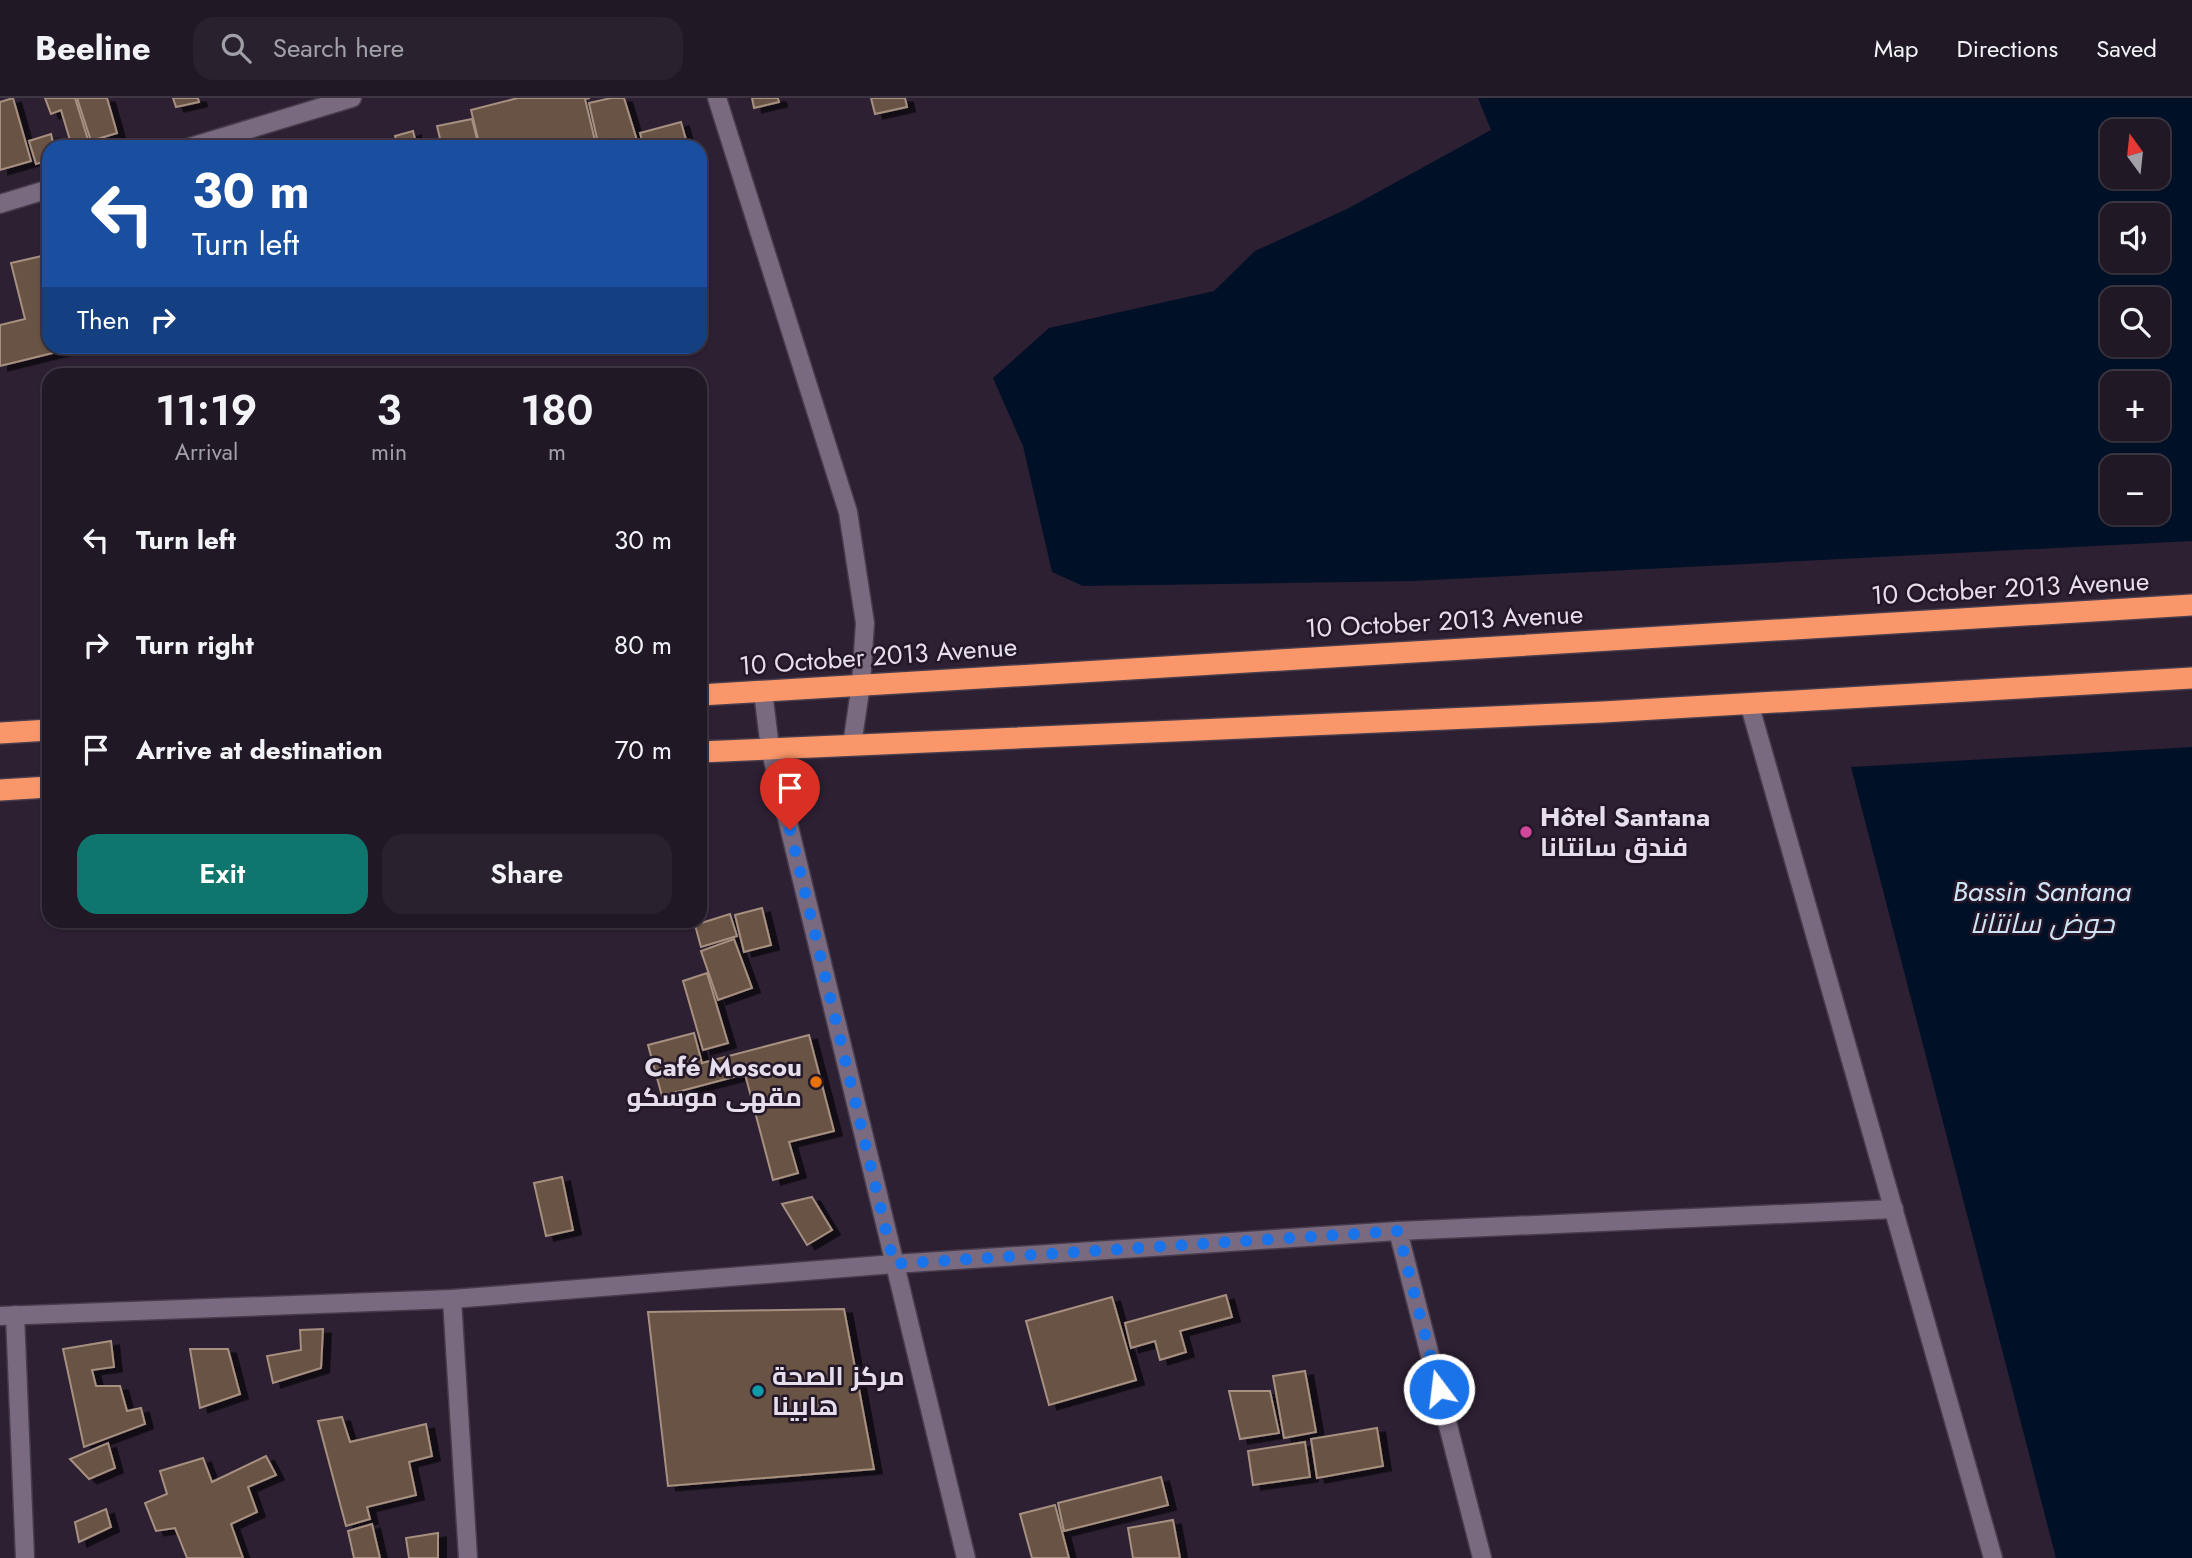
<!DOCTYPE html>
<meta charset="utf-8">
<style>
:root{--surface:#211826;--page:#29212e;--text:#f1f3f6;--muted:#a2a0a7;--line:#3e3743;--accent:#0f766e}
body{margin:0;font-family:Jost,Cairo,sans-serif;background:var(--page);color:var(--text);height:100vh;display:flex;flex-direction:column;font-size:26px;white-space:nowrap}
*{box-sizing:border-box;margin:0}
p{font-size:23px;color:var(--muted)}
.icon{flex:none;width:38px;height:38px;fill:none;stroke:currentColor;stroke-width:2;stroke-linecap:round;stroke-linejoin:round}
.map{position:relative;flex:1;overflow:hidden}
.drawer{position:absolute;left:42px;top:270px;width:665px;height:560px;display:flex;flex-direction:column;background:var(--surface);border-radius:21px;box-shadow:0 2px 5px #0004,0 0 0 2px var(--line)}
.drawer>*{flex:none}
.top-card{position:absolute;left:42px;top:42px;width:665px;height:214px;border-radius:21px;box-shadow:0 2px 5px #0004,0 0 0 2px var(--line);background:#1a4fa0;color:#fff;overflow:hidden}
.needle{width:46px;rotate:345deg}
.tools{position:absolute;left:2100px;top:21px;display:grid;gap:14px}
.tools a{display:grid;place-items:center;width:70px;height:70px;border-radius:14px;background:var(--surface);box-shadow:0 2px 5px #0004,0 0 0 2px var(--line);font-size:35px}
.pin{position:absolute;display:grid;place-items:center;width:60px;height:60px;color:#fff;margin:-72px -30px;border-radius:50% 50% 50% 0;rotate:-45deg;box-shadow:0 0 7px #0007}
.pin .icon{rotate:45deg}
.me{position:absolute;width:77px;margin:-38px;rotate:345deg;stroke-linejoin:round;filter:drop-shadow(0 0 5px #0008)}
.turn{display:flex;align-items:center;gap:24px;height:147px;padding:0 35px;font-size:32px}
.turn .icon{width:91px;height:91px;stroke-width:2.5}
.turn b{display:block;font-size:49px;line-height:60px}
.then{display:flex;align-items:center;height:66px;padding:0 35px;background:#0003;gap:14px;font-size:26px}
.eta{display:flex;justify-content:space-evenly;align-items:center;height:119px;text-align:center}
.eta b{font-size:42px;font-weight:600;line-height:49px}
.action{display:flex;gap:14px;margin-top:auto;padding:14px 35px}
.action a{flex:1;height:80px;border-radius:21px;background:var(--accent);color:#fff;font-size:28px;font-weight:600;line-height:80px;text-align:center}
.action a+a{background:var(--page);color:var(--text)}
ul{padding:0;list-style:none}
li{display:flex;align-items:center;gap:21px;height:105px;padding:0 35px}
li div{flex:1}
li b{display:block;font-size:26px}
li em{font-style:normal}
header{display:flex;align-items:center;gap:42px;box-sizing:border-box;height:98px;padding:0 35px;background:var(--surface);border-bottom:2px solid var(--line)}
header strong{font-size:33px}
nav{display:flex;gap:38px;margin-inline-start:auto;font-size:24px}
.search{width:490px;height:63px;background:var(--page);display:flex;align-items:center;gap:18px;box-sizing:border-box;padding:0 24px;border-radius:21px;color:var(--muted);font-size:26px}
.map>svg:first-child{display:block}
.water{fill:#001127;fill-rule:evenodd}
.building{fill:#685344;stroke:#a79080;stroke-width:2;filter:url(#shadow)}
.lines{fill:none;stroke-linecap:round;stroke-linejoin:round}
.minor-casing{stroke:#473c4b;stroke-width:21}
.highway-casing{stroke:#473c4b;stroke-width:24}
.minor{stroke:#796a7f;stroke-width:18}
.highway{stroke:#f9966a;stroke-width:21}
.route{stroke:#1a73e8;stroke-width:12;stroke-dasharray:0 21.6}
.hotel-dot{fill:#d1479c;stroke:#231728;stroke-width:2.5}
.food-dot{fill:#e8710a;stroke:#231728;stroke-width:2.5}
.culture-dot{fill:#0f9aa8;stroke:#231728;stroke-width:2.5}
.labels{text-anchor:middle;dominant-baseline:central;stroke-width:5;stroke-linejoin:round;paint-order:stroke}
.street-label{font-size:26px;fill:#e6deea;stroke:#231728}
.poi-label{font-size:26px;font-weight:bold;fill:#e6deea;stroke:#231728;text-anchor:start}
.water-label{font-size:28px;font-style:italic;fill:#cee3f6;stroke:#231728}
</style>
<header>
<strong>Beeline</strong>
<div class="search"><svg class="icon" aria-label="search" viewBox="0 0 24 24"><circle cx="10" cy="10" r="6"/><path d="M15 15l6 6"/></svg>Search here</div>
<nav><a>Map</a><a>Directions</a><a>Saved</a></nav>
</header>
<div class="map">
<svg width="2192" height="1460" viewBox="0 0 2192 1460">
<defs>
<filter id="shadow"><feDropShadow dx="8" dy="4.5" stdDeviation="0" flood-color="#0009"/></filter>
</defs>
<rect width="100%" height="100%" fill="#2c2032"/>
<g class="water">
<path d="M 1478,0 L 2192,0 L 2192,443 L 1412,483 L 1083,488 L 1052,474 L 1023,348 L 993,280 L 1049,230 L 1214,193 L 1255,153 L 1349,110 L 1491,32 ZM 2112,33 L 2158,33 L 2158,79 L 2112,79 ZM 2112,117 L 2158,117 L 2158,163 L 2112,163 ZM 2112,201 L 2158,201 L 2158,247 L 2112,247 ZM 2112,285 L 2158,285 L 2158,331 L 2112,331 ZM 2112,369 L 2158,369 L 2158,415 L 2112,415 Z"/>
<polygon points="2192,649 2192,1460 2056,1460 1851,669"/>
</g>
<g class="building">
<polygon points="13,0 31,63 0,72 0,4"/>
<polygon points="45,0 75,0 90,48 72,49 61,12 51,16"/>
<polygon points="77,0 107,0 117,35 91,43"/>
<polygon points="173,0 198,0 199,4 176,9"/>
<polygon points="518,0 590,0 585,1 596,47 610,44 612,49 480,49 471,12"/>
<polygon points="611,0 624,0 639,49 616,49 613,41 598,45 589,5"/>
<polygon points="752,0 778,0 779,4 754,10"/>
<polygon points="871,0 905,0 907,9 875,16"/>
<polygon points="472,21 479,49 442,49 437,28"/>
<polygon points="681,24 688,49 644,49 640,35"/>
<polygon points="413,33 417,49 398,49 395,38"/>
<polygon points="51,36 54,49 49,49 49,62 36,66 29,43"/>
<polygon points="380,42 382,49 357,49"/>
<polygon points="42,158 49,187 49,248 64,248 65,252 0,268 0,227 25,221 11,165"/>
<polygon points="762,810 771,847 744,854 735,817"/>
<polygon points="730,816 737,838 701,849 695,827"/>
<polygon points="734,841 752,890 718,902 701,853"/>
<polygon points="707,875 728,945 703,952 683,883"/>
<polygon points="694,935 702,965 809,937 834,1033 789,1044 798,1075 773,1082 745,976 662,998 648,947"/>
<polygon points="562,1079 573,1132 546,1138 534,1085"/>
<polygon points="812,1099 832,1132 807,1147 782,1106"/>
<polygon points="1226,1197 1232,1219 1180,1233 1186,1254 1160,1262 1155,1243 1131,1250 1125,1225"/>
<polygon points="1112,1199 1136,1282 1049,1307 1026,1223"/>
<polygon points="844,1211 874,1371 668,1388 648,1214"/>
<polygon points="323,1231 321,1270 273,1285 267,1258 301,1252 300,1232"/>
<polygon points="111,1243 114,1269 92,1272 96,1288 120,1288 127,1313 141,1310 145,1326 84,1349 63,1251"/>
<polygon points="190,1251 228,1251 240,1296 200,1310"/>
<polygon points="1305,1273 1316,1334 1284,1340 1273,1278"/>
<polygon points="1229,1293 1270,1293 1279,1335 1240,1341"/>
<polygon points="342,1319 350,1344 426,1326 432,1358 409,1364 416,1397 367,1409 370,1421 346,1428 318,1323"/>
<polygon points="1377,1330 1383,1368 1317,1380 1311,1341"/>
<polygon points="1305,1344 1310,1379 1253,1387 1248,1353"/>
<polygon points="108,1345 115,1370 89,1381 70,1361"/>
<polygon points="266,1358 276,1377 248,1389 257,1414 231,1426 243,1460 187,1460 175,1430 156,1433 145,1405 167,1396 160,1373 203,1360 212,1384"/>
<polygon points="1161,1379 1168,1407 1064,1433 1058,1405"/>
<polygon points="1055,1407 1069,1460 1032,1460 1020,1416"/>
<polygon points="106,1411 111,1429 79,1444 75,1424"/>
<polygon points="1173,1422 1180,1460 1133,1460 1128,1430"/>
<polygon points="372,1426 380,1460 354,1460 348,1433"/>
<polygon points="438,1435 438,1460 409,1460 406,1440"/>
</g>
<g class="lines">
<defs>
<g id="minor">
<polyline points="717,0 848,414 865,525 861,586 852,647"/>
<polyline points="190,49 352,0"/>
<polyline points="0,106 49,91"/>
<polyline points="763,594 770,650 966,1460"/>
<polyline points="1749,605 1993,1460"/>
<polyline points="452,1201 468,1460"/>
<polyline points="15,1217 25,1460"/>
<polyline points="0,1218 452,1201 894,1166 1398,1133"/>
<polyline points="1482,1460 1398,1133 1894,1111"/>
</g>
<g id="highway">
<polyline points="700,597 2192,507"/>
<polyline points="0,635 49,632"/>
<polyline points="700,654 1603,614 2192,580"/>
<polyline points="0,692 49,689"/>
</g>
</defs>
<use href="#minor" class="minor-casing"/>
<use href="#highway" class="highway-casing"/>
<use href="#minor" class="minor"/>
<use href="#highway" class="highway"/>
</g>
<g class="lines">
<polyline class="route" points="790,732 894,1166 1398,1133 1439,1291"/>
</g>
<circle class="hotel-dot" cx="1526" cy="734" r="7"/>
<circle class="food-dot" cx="816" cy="984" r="7"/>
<circle class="culture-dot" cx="758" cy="1293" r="7"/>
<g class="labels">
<g class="street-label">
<text transform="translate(2010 490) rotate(-3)">10 October 2013 Avenue</text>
<text transform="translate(1444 523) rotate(-3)">10 October 2013 Avenue</text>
<text transform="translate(878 558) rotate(-4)">10 October 2013 Avenue</text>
</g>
<g class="poi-label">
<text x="1540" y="719">Hôtel Santana<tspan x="1540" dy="30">فندق سانتانا</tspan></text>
<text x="802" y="969" text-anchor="end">Café Moscou<tspan x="802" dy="30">مقهى موسكو</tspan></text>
<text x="772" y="1278">مركز الصحة<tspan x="772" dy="30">هابينا</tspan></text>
</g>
<g class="water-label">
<text x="2042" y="793">Bassin Santana<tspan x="2042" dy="32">حوض سانتانا</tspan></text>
</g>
</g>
</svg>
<div class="tools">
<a><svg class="needle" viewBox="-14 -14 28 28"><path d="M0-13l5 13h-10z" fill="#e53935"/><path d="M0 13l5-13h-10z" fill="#a2a0a7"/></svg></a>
<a><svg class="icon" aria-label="sound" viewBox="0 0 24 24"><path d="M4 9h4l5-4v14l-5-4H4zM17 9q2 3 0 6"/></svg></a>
<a><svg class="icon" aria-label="search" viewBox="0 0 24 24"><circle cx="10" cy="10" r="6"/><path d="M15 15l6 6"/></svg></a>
<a>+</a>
<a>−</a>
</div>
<div class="pin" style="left:790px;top:732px;background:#d93025"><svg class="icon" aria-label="arrive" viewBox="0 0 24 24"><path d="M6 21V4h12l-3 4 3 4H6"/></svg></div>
<svg class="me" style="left:1439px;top:1291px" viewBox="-20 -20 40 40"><circle r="17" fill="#1a73e8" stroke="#fff" stroke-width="3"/><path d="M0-11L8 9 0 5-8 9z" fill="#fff"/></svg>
<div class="top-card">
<div class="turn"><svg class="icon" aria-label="left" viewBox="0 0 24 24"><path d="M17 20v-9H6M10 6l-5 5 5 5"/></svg><div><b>30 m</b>Turn left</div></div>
<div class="then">Then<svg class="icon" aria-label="right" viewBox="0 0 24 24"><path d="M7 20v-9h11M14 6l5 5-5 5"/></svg></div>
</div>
<section class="drawer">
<div class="eta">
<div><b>11:19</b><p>Arrival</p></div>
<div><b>3</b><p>min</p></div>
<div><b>180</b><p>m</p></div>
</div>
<ul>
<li><svg class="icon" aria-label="left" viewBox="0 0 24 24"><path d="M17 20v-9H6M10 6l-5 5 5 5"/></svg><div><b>Turn left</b></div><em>30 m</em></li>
<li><svg class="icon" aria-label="right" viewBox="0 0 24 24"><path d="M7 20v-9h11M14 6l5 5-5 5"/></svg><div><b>Turn right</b></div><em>80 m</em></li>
<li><svg class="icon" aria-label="arrive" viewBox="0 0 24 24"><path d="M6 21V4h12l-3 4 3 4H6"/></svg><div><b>Arrive at destination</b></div><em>70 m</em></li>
</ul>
<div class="action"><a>Exit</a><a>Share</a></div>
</section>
</div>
